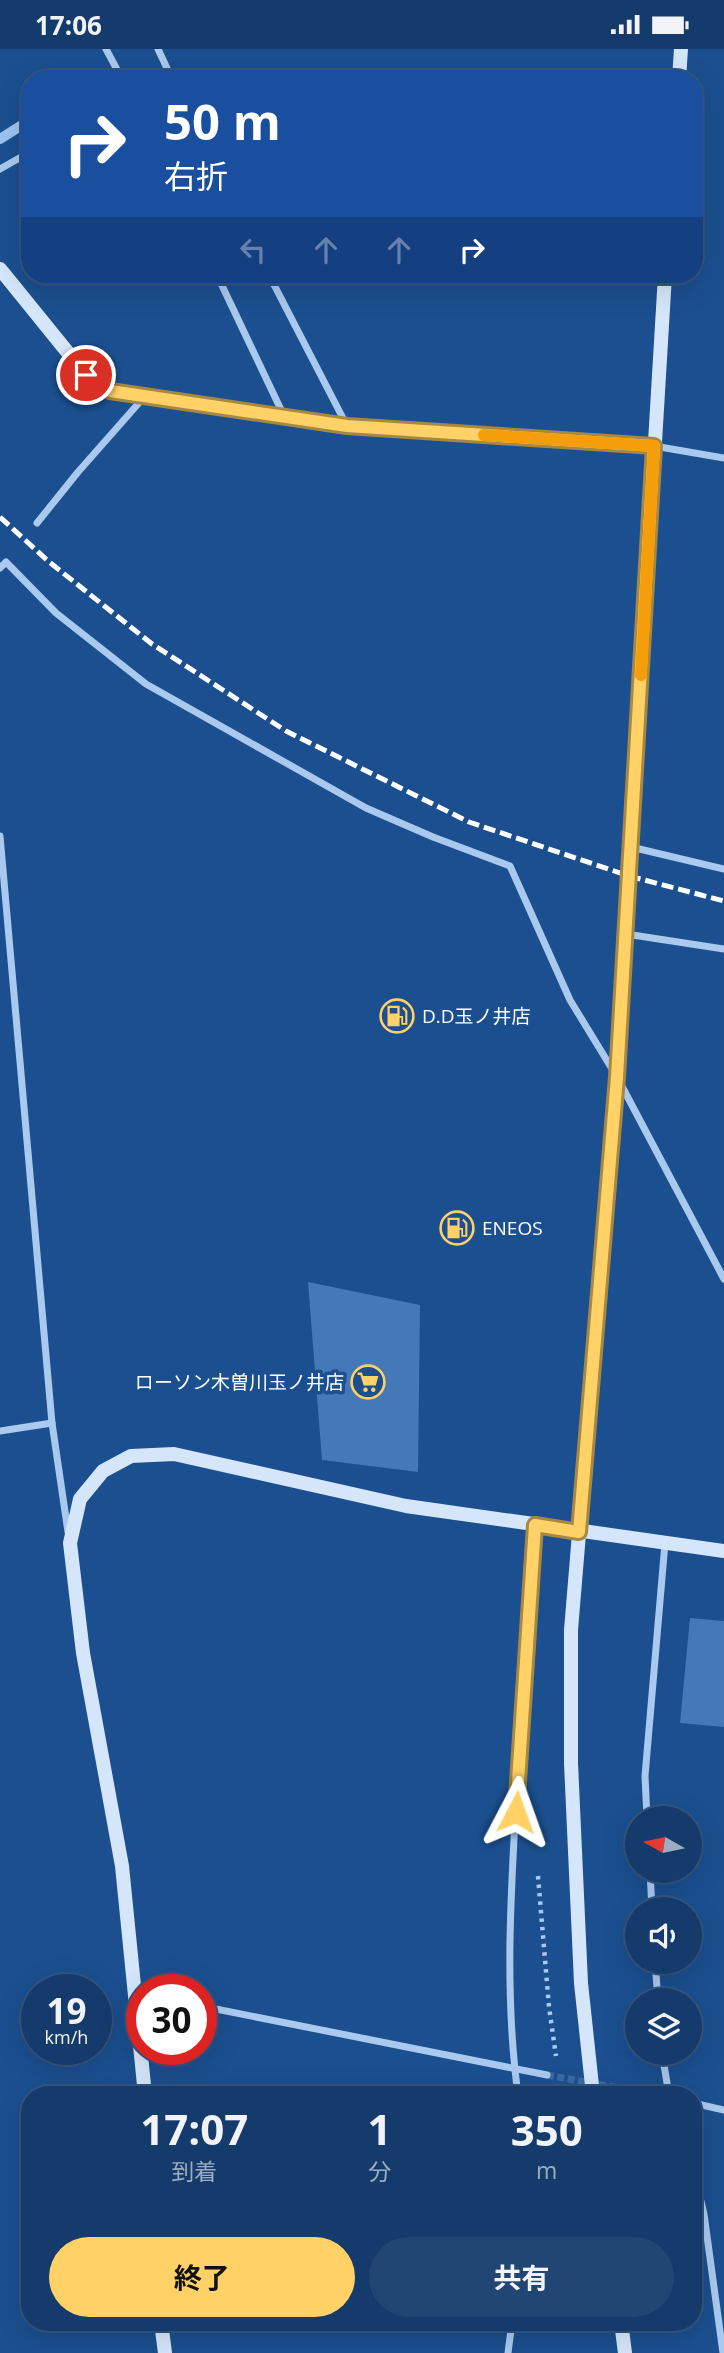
<!DOCTYPE html>
<html lang="ja">
<meta charset="utf-8">
<style>
:root{--surface:#143b6b;--page:#214673;--text:#f1f3f6;--muted:#9dadc1;--line:#33557e;--accent:#ffd166}
body{margin:0;font-family:"Open Sans","Noto Sans JP",sans-serif;background:var(--page);color:var(--text);height:100vh;display:flex;flex-direction:column;font-size:26px;white-space:nowrap}
*{box-sizing:border-box;margin:0}
p{font-size:23px;color:var(--muted)}
.icon{flex:none;width:38px;height:38px;fill:none;stroke:currentColor;stroke-width:2;stroke-linecap:round;stroke-linejoin:round}
.map{position:relative;flex:1;overflow:hidden}
.details{position:absolute;left:21px;top:2037px;width:681px;height:245px;display:flex;flex-direction:column;background:var(--surface);border-radius:28px;box-shadow:0 7px 28px #0002,0 0 0 2px var(--line)}
.details>*{flex:none}
.hud{position:absolute;left:21px;top:21px;width:682px;height:214px;border-radius:28px;box-shadow:0 7px 28px #0002,0 0 0 2px var(--line);background:#1a4fa0;color:#fff;overflow:hidden}
.needle{width:46px;rotate:279deg}
.fabs{position:absolute;left:625px;top:1757px;display:grid;gap:14px}
.fabs a{display:grid;place-items:center;width:77px;height:77px;border-radius:50%;background:var(--surface);box-shadow:0 7px 28px #0002,0 0 0 2px var(--line);font-size:35px}
.speed{position:absolute;left:21px;top:1925px;display:flex;gap:14px;font-size:35px;font-weight:700;text-align:center}
.speed>*{display:grid;place-content:center;width:91px;height:91px;border-radius:50%;background:var(--surface);box-shadow:0 7px 28px #0002,0 0 0 2px var(--line);line-height:1}
.speed small{font-size:18px;font-weight:400}
.speed .limit{border:10px solid #d22;background:#fff;color:#111}
.pin{position:absolute;display:grid;place-items:center;width:60px;height:60px;color:#fff;margin:-30px;border:4px solid #fff;border-radius:50%;box-shadow:0 2px 7px #0007}
.me{position:absolute;width:77px;margin:-38px;rotate:4deg;stroke-linejoin:round;filter:drop-shadow(0 0 5px #0008)}
.turn{display:flex;align-items:center;gap:24px;height:147px;padding:0 28px;font-size:32px}
.turn .icon{width:91px;height:91px;stroke-width:2.5}
.turn b{display:block;font-size:49px;line-height:60px}
.lanes{display:flex;align-items:center;height:66px;padding:0 28px;background:#0003;justify-content:center;gap:35px;direction:ltr}
.lanes .off{opacity:.35}
.eta{display:flex;justify-content:space-evenly;align-items:center;height:119px;text-align:center}
.eta b{font-size:42px;font-weight:700;line-height:49px}
.cta{display:flex;gap:14px;margin-top:auto;padding:14px 28px}
.cta a{flex:1;height:80px;border-radius:42px;background:var(--accent);color:#111;font-size:28px;font-weight:700;line-height:80px;text-align:center}
.cta a+a{background:var(--page);color:var(--text)}
.status{display:flex;justify-content:space-between;align-items:center;height:49px;padding:0 35px;background:var(--surface);direction:ltr}
.status svg{height:19px;fill:currentColor}
.map>svg:first-child{display:block}
.lines{fill:none;stroke-linecap:round;stroke-linejoin:round}
.stream{stroke:#9cc4f0;stroke-width:10}
.building{fill:#4478b7}
.street-tunnel{stroke:#3d69a0;stroke-width:7;stroke-dasharray:7 3.5;stroke-linecap:butt}
.path{stroke:#a9c9ee;stroke-width:4.5;stroke-dasharray:3.5 5;stroke-linecap:butt}
.street{stroke:#a9c9ee;stroke-width:7}
.secondary{stroke:#d6e6fa;stroke-width:14}
.rail{stroke:#fff;stroke-width:5;stroke-dasharray:12 5;stroke-linecap:butt}
.route-casing{stroke:#a68842;stroke-width:18}
.route{stroke:#ffd166;stroke-width:12}
.slow{stroke:#f59e0b;stroke-width:12}
.labels{text-anchor:middle;dominant-baseline:central;stroke-width:7;stroke-linejoin:round;paint-order:stroke}
.poi-label{font-size:19px;fill:#fff;stroke:#1b4f8f;text-anchor:start}
</style>
<div class="status"><b>17:06</b><svg viewBox="0 0 49 12"><path d="M0 12V9h3v3zM5 12V6h3v6zM10 12V3h3v9zM15 12V0h3v12zM26 1h20v11H26zM47 4h2v5h-2z"/></svg></div>
<div class="map">
<svg width="724" height="2304" viewBox="0 0 724 2304">
<rect width="100%" height="100%" fill="#1b4f8f"/>
<g class="lines">
<g class="stream">
<polyline points="98,30 102,28"/>
<polyline points="0,90 30,71"/>
</g>
</g>
<g class="building">
<polygon points="308,1233 420,1256 418,1423 322,1411"/>
<polygon points="690,1569 724,1572 724,1678 680,1674"/>
</g>
<g class="lines">
<polyline class="street-tunnel" points="547,2026 619,2039"/>
<polyline class="path" points="538,1827 549,1958 556,2007"/>
<g class="street">
<polyline points="106,0 122,30"/>
<polyline points="158,0 172,30"/>
<polyline points="0,120 30,103"/>
<polyline points="217,226 284,367"/>
<polyline points="269,226 347,377"/>
<polyline points="654,397 724,409"/>
<polyline points="37,474 78,423 145,347"/>
<polyline points="0,519 6,513 56,564 146,635 366,759 433,788 510,817 570,951 617,1028 724,1230"/>
<polyline points="0,787 52,1374 68,1483"/>
<polyline points="631,798 724,820"/>
<polyline points="626,885 724,900"/>
<polyline points="0,1382 52,1374"/>
<polyline points="647,1769 645,1727 665,1494"/>
<polyline points="650,1822 652,1860"/>
<polyline points="655,1913 658,1951"/>
<polyline points="201,1957 547,2026"/>
<polyline points="662,2004 669,2046"/>
<polyline points="619,2039 653,2046"/>
<path d="M 518,2046 C 504,1943 511,1840 517,1737 C 523,1650 527,1563 535,1476"/>
<polyline points="693,2054 724,2061"/>
<polyline points="693,2119 704,2165 723,2304"/>
<polyline points="508,2304 512,2273"/>
</g>
<g class="secondary">
<polyline points="679,30 681,0"/>
<polyline points="0,220 86,326 97,336 110,342 347,377 654,397"/>
<polyline points="145,2046 122,1817 83,1604 70,1494 80,1450 103,1422 131,1407 174,1405 406,1457 724,1502"/>
<polyline points="593,2046 581,1934 571,1714 571,1581 617,1028 665,226"/>
<polyline points="161,2273 165,2304"/>
<polyline points="621,2273 625,2304"/>
</g>
<polyline class="rail" points="0,468 48,512 152,595 286,682 469,773 629,827 724,852"/>
</g>
<g class="lines">
<defs>
<polyline id="route" points="86,326 97,336 110,342 347,377 654,397 617,1028 579,1483 535,1476 516,1763"/>
</defs>
<use href="#route" class="route-casing"/>
<use href="#route" class="route"/>
<polyline class="slow" points="484,386 654,397 641,626"/>
</g>
<defs>
<symbol id="fuel-ring" viewBox="-11 -11 22 22"><circle r="9.5" fill="#1b4f8f" stroke="#ffd166" stroke-width="1.5"/><path d="M-5.5-6h7V0h2V4h1.3V-2.5L3-4.5l.8-.8L6-3V5H2.5V1h-1V6h-7ZM-4.2-4.7v3.2H.2V-4.7Z" fill="#ffd166"/></symbol>
<symbol id="supermarket-ring" viewBox="-11 -11 22 22"><circle r="9.5" fill="#1b4f8f" stroke="#ffd166" stroke-width="1.5"/><path d="M-6-5.5h2.5l.6 2H6L4.5 2H-2.5L-4.4-4H-6ZM-1.5 3.2a1.3 1.3 0 1 0 .1 0ZM3 3.2a1.3 1.3 0 1 0 .1 0Z" fill="#ffd166"/></symbol>
</defs>
<g fill-rule="evenodd">
<use href="#fuel-ring" x="378" y="948" width="38" height="38"/>
<use href="#fuel-ring" x="438" y="1160" width="38" height="38"/>
<use href="#supermarket-ring" x="349" y="1314" width="38" height="38"/>
</g>
<g class="labels">
<g class="poi-label">
<text x="422" y="967">D.D玉ノ井店</text>
<text x="482" y="1179">ENEOS</text>
<text x="344" y="1333" text-anchor="end">ローソン木曽川玉ノ井店</text>
</g>
</g>
</svg>
<div class="fabs">
<a><svg class="needle" viewBox="-14 -14 28 28"><path d="M0-13l5 13h-10z" fill="#e53935"/><path d="M0 13l5-13h-10z" fill="#9dadc1"/></svg></a>
<a><svg class="icon" aria-label="sound" viewBox="0 0 24 24"><path d="M4 9h4l5-4v14l-5-4H4zM17 9q2 3 0 6"/></svg></a>
<a><svg class="icon" aria-label="layers" viewBox="0 0 24 24"><path d="M12 4l9 5-9 5-9-5zM3 14l9 5 9-5"/></svg></a>
</div>
<div class="speed"><div>19<small>km/h</small></div><div class="limit">30</div></div>
<div class="pin" style="left:86px;top:326px;background:#d93025"><svg class="icon" aria-label="arrive" viewBox="0 0 24 24"><path d="M6 21V4h12l-3 4 3 4H6"/></svg></div>
<svg class="me" style="left:516px;top:1763px" viewBox="-20 -20 40 40"><path d="M0-17L14 15 0 8-14 15z" fill="#ffd166" stroke="#fff" stroke-width="4"/></svg>
<div class="hud">
<div class="turn"><svg class="icon" aria-label="right" viewBox="0 0 24 24"><path d="M7 20v-9h11M14 6l5 5-5 5"/></svg><div><b>50 m</b>右折</div></div>
<div class="lanes"><svg class="icon off" aria-label="left" viewBox="0 0 24 24"><path d="M17 20v-9H6M10 6l-5 5 5 5"/></svg><svg class="icon off" aria-label="ahead" viewBox="0 0 24 24"><path d="M12 20V5M6 11l6-6 6 6"/></svg><svg class="icon off" aria-label="ahead" viewBox="0 0 24 24"><path d="M12 20V5M6 11l6-6 6 6"/></svg><svg class="icon" aria-label="right" viewBox="0 0 24 24"><path d="M7 20v-9h11M14 6l5 5-5 5"/></svg></div>
</div>
<section class="details">
<div class="eta">
<div><b>17:07</b><p>到着</p></div>
<div><b>1</b><p>分</p></div>
<div><b>350</b><p>m</p></div>
</div>
<div class="cta"><a>終了</a><a>共有</a></div>
</section>
</div>
